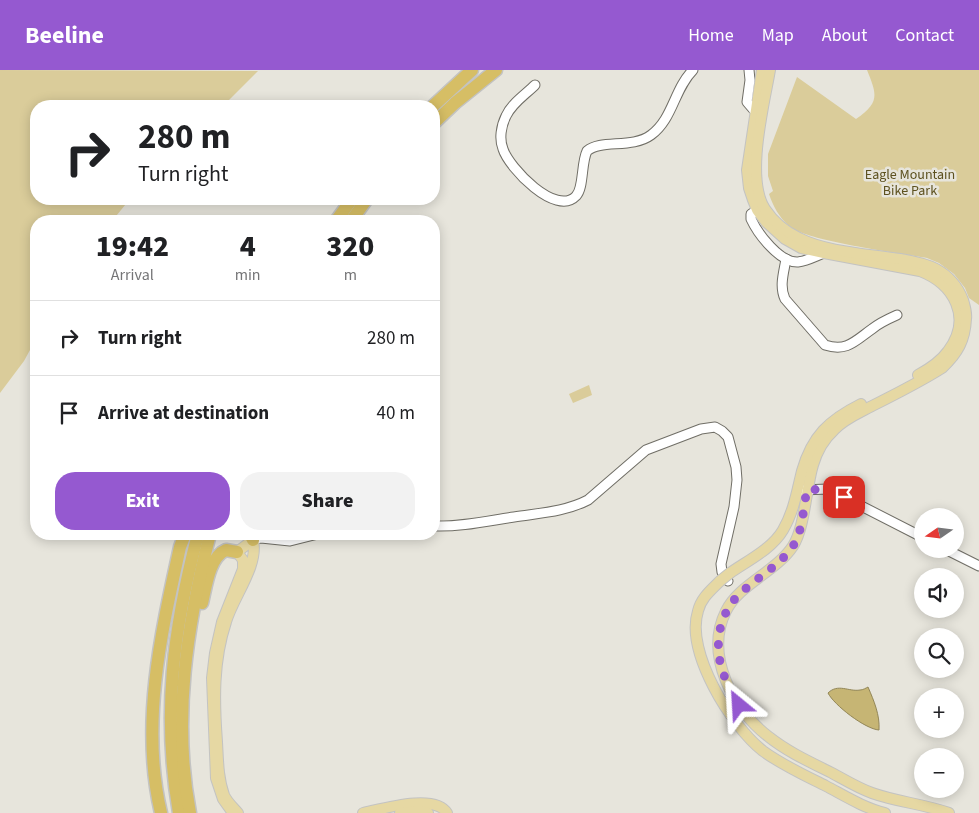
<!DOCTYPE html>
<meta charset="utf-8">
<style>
:root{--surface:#fff;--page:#f2f2f2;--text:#202124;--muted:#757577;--line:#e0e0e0;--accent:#9559d0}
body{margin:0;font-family:"Source Sans 3",sans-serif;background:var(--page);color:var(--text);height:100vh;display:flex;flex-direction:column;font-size:19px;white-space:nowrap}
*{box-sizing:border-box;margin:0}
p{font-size:16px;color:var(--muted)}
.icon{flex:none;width:28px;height:28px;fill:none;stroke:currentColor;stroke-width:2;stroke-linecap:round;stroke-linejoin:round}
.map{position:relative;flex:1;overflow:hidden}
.details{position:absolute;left:30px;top:145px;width:410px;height:325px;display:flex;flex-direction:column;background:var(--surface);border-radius:20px;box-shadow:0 2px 12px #0003}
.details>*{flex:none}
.hud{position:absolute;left:30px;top:30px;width:410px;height:105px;border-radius:20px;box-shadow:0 2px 12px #0003;background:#fff;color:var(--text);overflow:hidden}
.needle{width:32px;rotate:256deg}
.buttons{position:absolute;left:914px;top:438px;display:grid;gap:10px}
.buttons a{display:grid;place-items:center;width:50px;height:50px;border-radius:50%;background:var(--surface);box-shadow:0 2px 12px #0003;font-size:25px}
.pin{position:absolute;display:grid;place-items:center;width:42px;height:42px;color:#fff;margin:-21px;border-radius:10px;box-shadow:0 2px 8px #0006}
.me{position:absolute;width:55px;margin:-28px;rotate:333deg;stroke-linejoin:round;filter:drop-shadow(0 0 4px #0008)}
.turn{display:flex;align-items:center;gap:18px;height:105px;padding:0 25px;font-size:22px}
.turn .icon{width:65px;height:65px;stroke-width:2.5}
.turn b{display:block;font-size:35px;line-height:42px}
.eta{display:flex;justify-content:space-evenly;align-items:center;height:85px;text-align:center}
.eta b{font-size:30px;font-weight:800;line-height:35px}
.button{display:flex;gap:10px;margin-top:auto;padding:10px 25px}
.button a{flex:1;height:58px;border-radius:20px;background:var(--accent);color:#fff;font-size:20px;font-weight:800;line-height:58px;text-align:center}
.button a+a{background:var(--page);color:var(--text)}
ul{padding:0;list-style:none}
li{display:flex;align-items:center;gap:15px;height:75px;padding:0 25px;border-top:1px solid var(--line)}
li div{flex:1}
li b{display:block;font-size:19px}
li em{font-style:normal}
header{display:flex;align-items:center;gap:30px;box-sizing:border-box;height:70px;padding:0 25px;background:var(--accent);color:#fff}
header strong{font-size:24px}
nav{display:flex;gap:28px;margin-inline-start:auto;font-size:18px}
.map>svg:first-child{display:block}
.green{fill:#dacc9a}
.water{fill:#c6b574;stroke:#928657}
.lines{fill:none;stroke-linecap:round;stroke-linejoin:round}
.minor-casing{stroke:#706e66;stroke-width:11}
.major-casing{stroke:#c3c3c2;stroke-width:12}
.highway-casing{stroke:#c3c3c2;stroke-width:15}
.minor{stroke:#fff;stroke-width:9}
.major{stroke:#e6d8a3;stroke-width:10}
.highway{stroke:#d6be65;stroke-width:12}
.major-bridge-casing{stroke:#c3c3c2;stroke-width:12;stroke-linecap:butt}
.major-bridge{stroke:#e6d8a3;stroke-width:10}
.route{stroke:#9559d0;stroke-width:9;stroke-dasharray:0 16.2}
.labels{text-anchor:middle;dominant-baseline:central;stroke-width:5;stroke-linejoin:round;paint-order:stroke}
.park-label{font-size:14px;fill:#5d511f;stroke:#e7e5dc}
</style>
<header>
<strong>Beeline</strong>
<nav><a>Home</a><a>Map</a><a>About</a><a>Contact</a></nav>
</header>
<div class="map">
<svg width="979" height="743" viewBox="0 0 979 743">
<rect width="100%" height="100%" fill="#e7e5dc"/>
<g class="green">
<polygon points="0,0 258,1 223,36 36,36 36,129 130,129 112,151 36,151 36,269 24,291 0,323"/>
<path d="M 867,0 L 979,0 L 979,235 L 969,228 L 965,218 L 954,204 L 939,193 L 927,188 C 900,183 805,171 789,156 C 779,147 773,136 769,124 L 773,121 L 768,106 L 768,84 L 797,7 L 856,49 C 880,32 877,25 867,0 Z"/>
<polygon points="589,315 592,325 573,333 569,324"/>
</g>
<path class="water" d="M 868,617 C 874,631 880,645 879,660 C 865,659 834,635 828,623 C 838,613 849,622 860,620 C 863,620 866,618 868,617 Z"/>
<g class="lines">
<defs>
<g id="minor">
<polyline points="749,0 750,10 747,32 753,39 760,42"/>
<path d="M 535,15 C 525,25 512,33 506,46 C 501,56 499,69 503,79 C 509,98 556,147 576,126 C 584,118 581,93 587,81 C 601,69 632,79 651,65 C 673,49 674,19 693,0"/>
<path d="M 763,137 L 751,144 L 751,149 C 758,164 780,193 798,192 C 807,191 816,186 824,183"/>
<path d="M 786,189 C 784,202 779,216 785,229 L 825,275 C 847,282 855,271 872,259 C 879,253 888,249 897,245"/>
<polyline points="802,420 828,419 922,467"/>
<path d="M 434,456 C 461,457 487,451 514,447 C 539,443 565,442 588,430 L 646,380 L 701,359 L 715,357 L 722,361 L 728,367 L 736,397 L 737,410 L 734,437 L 721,494 L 722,502 L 728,511"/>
<polyline points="253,470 261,468 290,471 318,464"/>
<polyline points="945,479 979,496"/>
</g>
<g id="major">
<path d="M 762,0 L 747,100 L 749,118 L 753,130 L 757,140 L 766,152 L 785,169 L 801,178 L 824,183 L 920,201 C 954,214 973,248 948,281 C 941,291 929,299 918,305"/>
<path d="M 770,0 C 764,35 745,108 765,139 C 773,151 786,162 799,168 C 826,182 869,184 900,189 C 912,191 925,193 936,199 C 949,206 958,217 963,230 C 965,237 967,242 966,249 C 965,270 958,283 942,298 C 920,312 896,324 872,336 C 859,343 844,349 834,360 C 823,370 817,381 813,395 C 806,418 805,457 793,476 C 776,502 739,514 726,541 C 704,585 733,640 769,667 C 788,682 810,692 832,703 C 845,710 858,718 872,723 C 897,732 924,734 949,743"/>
<path d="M 730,503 C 747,491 772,479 783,460 C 794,441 797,421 802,401 C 812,366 829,350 861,334"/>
<path d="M 720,511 C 711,520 701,528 698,541 C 685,582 731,656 763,681 C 782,695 804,705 826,716 C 845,726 864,738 885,743"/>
<path d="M 233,743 L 223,729 L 216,708 L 212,608 L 215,583 L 222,552 L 243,499 L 243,490 L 237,482 L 253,470 C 259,496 233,527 226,552 C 213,591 214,631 217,672 C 218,690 218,708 224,725 C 227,732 233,737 238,743"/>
<path d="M 363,743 C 382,739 435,723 447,743"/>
<polyline points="400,743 419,741 428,743"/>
</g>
<g id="highway">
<polyline points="433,36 472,0"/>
<polyline points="434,53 455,33 496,0"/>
<polyline points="336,151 352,129"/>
<polyline points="351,151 367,129"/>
<polyline points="250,464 253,470"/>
<path d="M 202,533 C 206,517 209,487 226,480 L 237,482"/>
<path d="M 161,743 C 140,655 161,563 180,477 L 185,464"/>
<path d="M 179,743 C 162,644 173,560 198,464"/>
<path d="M 190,743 C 172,649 187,555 210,464"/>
</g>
</defs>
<use href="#minor" class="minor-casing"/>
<use href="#major" class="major-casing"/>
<use href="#highway" class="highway-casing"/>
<use href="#minor" class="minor"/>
<use href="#major" class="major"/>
<use href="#highway" class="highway"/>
<defs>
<polyline id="major-bridge" points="720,511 730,503"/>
</defs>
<use href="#major-bridge" class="major-bridge-casing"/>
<use href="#major-bridge" class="major-bridge"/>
</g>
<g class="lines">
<path class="route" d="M 739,635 C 733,623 724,609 721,596 C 714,568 721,539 744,520 C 761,505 780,495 793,476 C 803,461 803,438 807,420 L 828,419 L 844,427"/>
</g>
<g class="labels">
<g class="park-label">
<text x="910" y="105">Eagle Mountain<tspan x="910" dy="16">Bike Park</tspan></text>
</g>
</g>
</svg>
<div class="buttons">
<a><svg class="needle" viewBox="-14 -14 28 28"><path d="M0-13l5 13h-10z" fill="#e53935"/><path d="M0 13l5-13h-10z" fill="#757577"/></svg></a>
<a><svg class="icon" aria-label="sound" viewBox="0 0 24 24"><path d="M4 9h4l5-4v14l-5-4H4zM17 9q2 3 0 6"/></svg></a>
<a><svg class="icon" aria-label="search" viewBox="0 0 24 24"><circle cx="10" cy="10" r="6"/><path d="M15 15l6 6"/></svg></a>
<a>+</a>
<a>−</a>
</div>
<div class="pin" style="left:844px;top:427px;background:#d93025"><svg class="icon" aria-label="arrive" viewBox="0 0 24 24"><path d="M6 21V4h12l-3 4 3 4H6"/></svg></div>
<svg class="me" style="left:739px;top:635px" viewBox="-20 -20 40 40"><path d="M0-17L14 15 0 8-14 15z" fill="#9559d0" stroke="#fff" stroke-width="4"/></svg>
<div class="hud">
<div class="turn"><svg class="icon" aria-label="right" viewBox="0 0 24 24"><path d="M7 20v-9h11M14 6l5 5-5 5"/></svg><div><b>280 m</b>Turn right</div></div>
</div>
<section class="details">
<div class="eta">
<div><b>19:42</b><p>Arrival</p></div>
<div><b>4</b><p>min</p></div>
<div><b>320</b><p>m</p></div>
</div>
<ul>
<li><svg class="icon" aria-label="right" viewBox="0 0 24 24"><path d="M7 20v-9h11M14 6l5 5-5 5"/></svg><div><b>Turn right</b></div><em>280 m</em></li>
<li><svg class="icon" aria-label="arrive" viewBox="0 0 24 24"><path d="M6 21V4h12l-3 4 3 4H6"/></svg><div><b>Arrive at destination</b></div><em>40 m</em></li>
</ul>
<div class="button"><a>Exit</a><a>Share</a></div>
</section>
</div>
